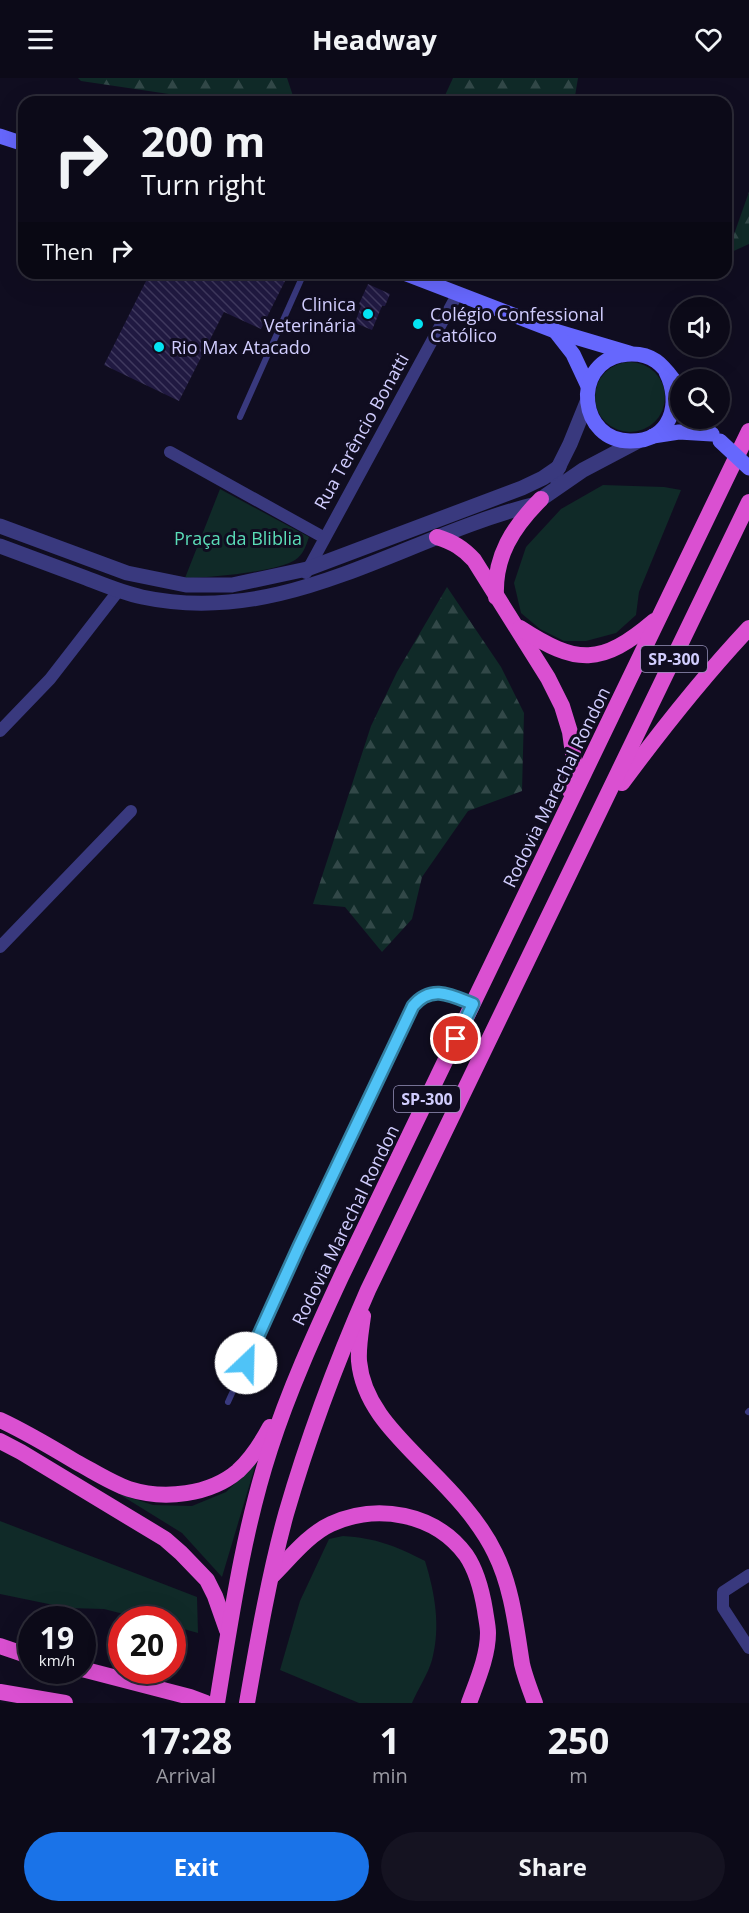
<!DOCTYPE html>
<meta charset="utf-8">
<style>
:root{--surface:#0c0a18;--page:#151321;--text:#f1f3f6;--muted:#9a9aa2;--line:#2c2b37;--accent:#1a73e8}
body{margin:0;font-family:"Open Sans",sans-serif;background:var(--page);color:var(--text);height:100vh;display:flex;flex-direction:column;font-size:22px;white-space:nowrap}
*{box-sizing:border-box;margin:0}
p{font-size:20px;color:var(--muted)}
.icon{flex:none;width:33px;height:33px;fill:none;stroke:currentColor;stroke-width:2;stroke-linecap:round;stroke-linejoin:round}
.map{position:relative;height:1625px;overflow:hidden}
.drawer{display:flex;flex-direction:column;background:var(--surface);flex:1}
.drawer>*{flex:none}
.hud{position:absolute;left:18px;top:18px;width:714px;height:183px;border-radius:18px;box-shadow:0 6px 24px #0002,0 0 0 2px var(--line);background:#0c0a18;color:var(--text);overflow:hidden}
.tools{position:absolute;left:670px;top:219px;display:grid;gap:12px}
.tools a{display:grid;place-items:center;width:60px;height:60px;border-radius:50%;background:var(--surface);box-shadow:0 6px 24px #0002,0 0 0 2px var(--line);font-size:30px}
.speed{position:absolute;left:18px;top:1528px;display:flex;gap:12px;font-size:30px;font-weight:700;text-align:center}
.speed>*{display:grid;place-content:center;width:78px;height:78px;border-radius:50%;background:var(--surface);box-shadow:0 6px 24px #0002,0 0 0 2px var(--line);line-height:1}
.speed small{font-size:15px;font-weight:400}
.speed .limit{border:9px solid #d22;background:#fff;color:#111}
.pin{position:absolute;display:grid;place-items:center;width:51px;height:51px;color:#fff;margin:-26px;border:3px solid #fff;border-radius:50%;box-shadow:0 2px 6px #0007}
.me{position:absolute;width:66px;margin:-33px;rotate:24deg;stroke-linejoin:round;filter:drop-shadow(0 0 4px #0008)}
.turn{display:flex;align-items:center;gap:21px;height:126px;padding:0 24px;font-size:27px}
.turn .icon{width:78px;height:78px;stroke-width:2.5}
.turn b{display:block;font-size:42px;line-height:51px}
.then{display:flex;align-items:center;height:57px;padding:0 24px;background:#0003;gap:12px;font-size:22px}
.eta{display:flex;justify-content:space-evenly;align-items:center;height:102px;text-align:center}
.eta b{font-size:36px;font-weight:700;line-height:42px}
.cta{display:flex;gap:12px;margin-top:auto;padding:12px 24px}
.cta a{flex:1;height:69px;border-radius:36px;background:var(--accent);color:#fff;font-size:24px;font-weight:700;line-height:69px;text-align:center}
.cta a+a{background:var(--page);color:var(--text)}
header{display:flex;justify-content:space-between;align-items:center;height:78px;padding:0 24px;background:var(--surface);font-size:27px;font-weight:700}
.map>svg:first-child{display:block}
.green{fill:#102a28}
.forest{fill:url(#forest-firs)}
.building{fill:url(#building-back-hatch)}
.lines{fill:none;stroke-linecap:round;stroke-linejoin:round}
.service{stroke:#39397e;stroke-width:6}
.minor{stroke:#39397e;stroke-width:12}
.tertiary{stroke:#39397e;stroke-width:15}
.secondary{stroke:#6667fd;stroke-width:15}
.trunk{stroke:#da50d1;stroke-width:16}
.secondary-bridge{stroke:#6667fd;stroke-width:15}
.route-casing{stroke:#337fa1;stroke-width:15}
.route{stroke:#4fc3f7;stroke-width:10}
.poi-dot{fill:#04e4f3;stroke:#100d20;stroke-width:2}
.labels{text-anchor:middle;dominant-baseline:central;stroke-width:6;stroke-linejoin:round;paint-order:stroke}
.shield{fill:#100d20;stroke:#9793bb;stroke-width:1.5}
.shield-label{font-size:16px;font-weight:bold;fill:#d1cdfe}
.poi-label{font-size:18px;fill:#d1cdfe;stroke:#100d20;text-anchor:start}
.street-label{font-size:18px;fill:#d1cdfe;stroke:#100d20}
.park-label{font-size:18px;fill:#5bddb8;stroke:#100d20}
</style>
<header><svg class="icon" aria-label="menu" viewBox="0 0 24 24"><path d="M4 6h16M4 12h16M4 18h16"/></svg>Headway<svg class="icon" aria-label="heart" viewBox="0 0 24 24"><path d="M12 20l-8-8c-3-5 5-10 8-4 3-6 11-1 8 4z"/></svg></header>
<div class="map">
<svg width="749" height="1625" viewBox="0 0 749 1625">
<defs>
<pattern id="forest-firs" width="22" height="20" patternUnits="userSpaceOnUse" patternTransform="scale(1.5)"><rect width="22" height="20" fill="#102a28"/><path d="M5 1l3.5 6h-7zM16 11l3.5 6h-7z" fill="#324848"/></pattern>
<pattern id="building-back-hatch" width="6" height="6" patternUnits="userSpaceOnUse" patternTransform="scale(1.5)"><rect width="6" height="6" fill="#201941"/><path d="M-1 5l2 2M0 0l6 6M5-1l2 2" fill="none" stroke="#3f395e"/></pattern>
</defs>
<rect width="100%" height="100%" fill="#100d20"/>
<g class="green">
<circle cx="630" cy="319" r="35"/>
<polygon points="603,407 664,409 681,412 639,514 636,537 616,555 586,563 564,563 540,551 521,535 514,505 526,469 561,431"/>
<path d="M 220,411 L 309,459 C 306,468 303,477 295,482 C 277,494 207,500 185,500 Z"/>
<polygon points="256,1385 222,1499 182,1455 119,1416 153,1427 192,1428 226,1414"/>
<polygon points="0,1443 197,1519 198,1555 173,1548 172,1542 147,1542 104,1531 68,1530 0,1516"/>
<path d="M 343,1458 C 376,1460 396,1468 425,1483 C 435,1515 441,1549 432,1582 C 428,1596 418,1611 412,1625 L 359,1625 L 280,1592 L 300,1523 L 329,1461 Z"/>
</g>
<g class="forest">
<polygon points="78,0 287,0 295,24 223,24 81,3"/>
<polygon points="453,0 578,0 574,24 442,24"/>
<polygon points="749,114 749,166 727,176"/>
<polygon points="447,509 501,589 524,635 522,713 468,733 422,799 412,841 382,874 345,829 313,826 371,648 397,594"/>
</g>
<g class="building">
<polygon points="150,195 289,195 261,251 224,234 179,323 104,287"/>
<polygon points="368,206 390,216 385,228 382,228 372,252 355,245 361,228 359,226"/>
</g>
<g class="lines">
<g class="service">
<polyline points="240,339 304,195"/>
<path d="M 228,1324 L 299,1168 L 413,928 C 431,906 450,917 472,926"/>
<polyline points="748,1334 749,1333"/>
</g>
<g class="minor">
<polyline points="170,374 323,459"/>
<polyline points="306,495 458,215"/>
<polyline points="0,653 50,601 119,512"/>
<polyline points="0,869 131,733"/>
<polyline points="749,1497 723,1514 723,1530 749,1570"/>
</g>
<g class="tertiary">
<polyline points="554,398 570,366 587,324"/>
<polyline points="541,421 583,392 638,363"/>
<polyline points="0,448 127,495 186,507 232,507 307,491 522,410 543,400 559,389"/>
<path d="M 0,468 C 29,479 57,489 86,500 C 104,507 123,515 142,519 C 286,550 402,459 536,426"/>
</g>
<g class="secondary">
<polyline points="0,58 24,66"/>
<polyline points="404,195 555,253 629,275"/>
<polyline points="555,253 573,276 588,308"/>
<path d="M 666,294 C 682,325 671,363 631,363 C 579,364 571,287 621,277 C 633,275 646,276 656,283 C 666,290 673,302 681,311"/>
<polyline points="653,358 679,354 712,356"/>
</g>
<g class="trunk">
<path d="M 437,459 C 453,464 463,470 474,482 L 548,600 L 562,628 L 570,654 L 574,683 L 570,713"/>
<path d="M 496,519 C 494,478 513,449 541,421"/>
<path d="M 520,550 C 577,587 601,588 654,543"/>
<path d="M 622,705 C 662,651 703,599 749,550"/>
<path d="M 363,1238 C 361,1253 358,1268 359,1283 C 363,1328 398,1359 427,1389 C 452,1414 479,1442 495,1475 C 512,1509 516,1549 522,1586 C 525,1599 530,1612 535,1625"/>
<path d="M 0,1342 C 26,1354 51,1369 76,1384 C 93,1393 111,1405 129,1411 C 164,1422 210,1417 238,1393 C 251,1381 262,1364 270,1349"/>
<polyline points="0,1363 21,1374 165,1461 181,1475 207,1502 215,1518 227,1552"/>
<path d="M 273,1497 C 290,1480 309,1456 331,1446 C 377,1425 435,1435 466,1477 C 477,1493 482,1514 485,1532 C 486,1540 488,1548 488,1555 C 488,1578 477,1603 469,1625"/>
<polyline points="0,1568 32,1579"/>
<polyline points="82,1591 190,1619 206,1625"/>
<polyline points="0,1614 65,1625"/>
<path d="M 217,1625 C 231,1540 243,1454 270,1371 C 289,1312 315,1255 341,1199 L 749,353"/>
<path d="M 247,1625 C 258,1562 269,1498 286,1436 C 308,1360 336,1285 368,1212 L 749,424"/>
</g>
<polyline class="secondary-bridge" points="720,363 749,390"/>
</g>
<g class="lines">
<defs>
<path id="route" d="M 246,1285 L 299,1168 L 413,928 C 431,906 451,917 473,926 L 456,961"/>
</defs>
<use href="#route" class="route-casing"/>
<use href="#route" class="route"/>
</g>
<g class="poi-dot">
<circle cx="368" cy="236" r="6"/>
<circle cx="418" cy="246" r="6"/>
<circle cx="159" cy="269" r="6"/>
</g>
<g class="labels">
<g class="shield">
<rect x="641" y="568" width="66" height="26" rx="4.5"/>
<rect x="394" y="1008" width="66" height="26" rx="4.5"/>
</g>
<g class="shield-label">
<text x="674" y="581">SP-300</text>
<text x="427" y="1021">SP-300</text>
</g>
<g class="poi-label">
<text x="356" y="226" text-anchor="end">Clinica<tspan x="356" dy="21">Veterinária</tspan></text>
<text x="430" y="236">Colégio Confessional<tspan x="430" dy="21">Católico</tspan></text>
<text x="171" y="269">Rio Max Atacado</text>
</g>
<g class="street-label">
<text transform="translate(361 353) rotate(-61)">Rua Terêncio Bonatti</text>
<text transform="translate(556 709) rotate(-64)">Rodovia Marechal Rondon</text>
<text transform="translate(345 1147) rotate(-64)">Rodovia Marechal Rondon</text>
</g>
<g class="park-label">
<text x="238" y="460">Praça da Bliblia</text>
</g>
</g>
</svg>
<div class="tools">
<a><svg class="icon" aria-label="sound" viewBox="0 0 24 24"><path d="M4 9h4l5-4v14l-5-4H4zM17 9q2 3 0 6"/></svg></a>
<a><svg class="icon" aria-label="search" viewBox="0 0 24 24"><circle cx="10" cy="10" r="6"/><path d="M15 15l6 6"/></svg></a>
</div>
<div class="speed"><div>19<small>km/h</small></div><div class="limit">20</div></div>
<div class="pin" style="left:456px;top:961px;background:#d93025"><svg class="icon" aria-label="arrive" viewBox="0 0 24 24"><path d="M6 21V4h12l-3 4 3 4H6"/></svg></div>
<svg class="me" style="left:246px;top:1285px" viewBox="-20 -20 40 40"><circle r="19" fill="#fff"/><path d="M0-13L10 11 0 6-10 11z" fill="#4fc3f7"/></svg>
<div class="hud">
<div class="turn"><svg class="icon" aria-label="right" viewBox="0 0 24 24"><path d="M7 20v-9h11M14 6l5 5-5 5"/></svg><div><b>200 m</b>Turn right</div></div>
<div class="then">Then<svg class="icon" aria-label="right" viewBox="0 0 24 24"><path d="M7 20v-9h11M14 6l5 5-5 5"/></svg></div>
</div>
</div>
<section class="drawer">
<div class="eta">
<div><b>17:28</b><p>Arrival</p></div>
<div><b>1</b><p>min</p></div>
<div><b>250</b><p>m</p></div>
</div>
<div class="cta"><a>Exit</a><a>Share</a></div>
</section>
